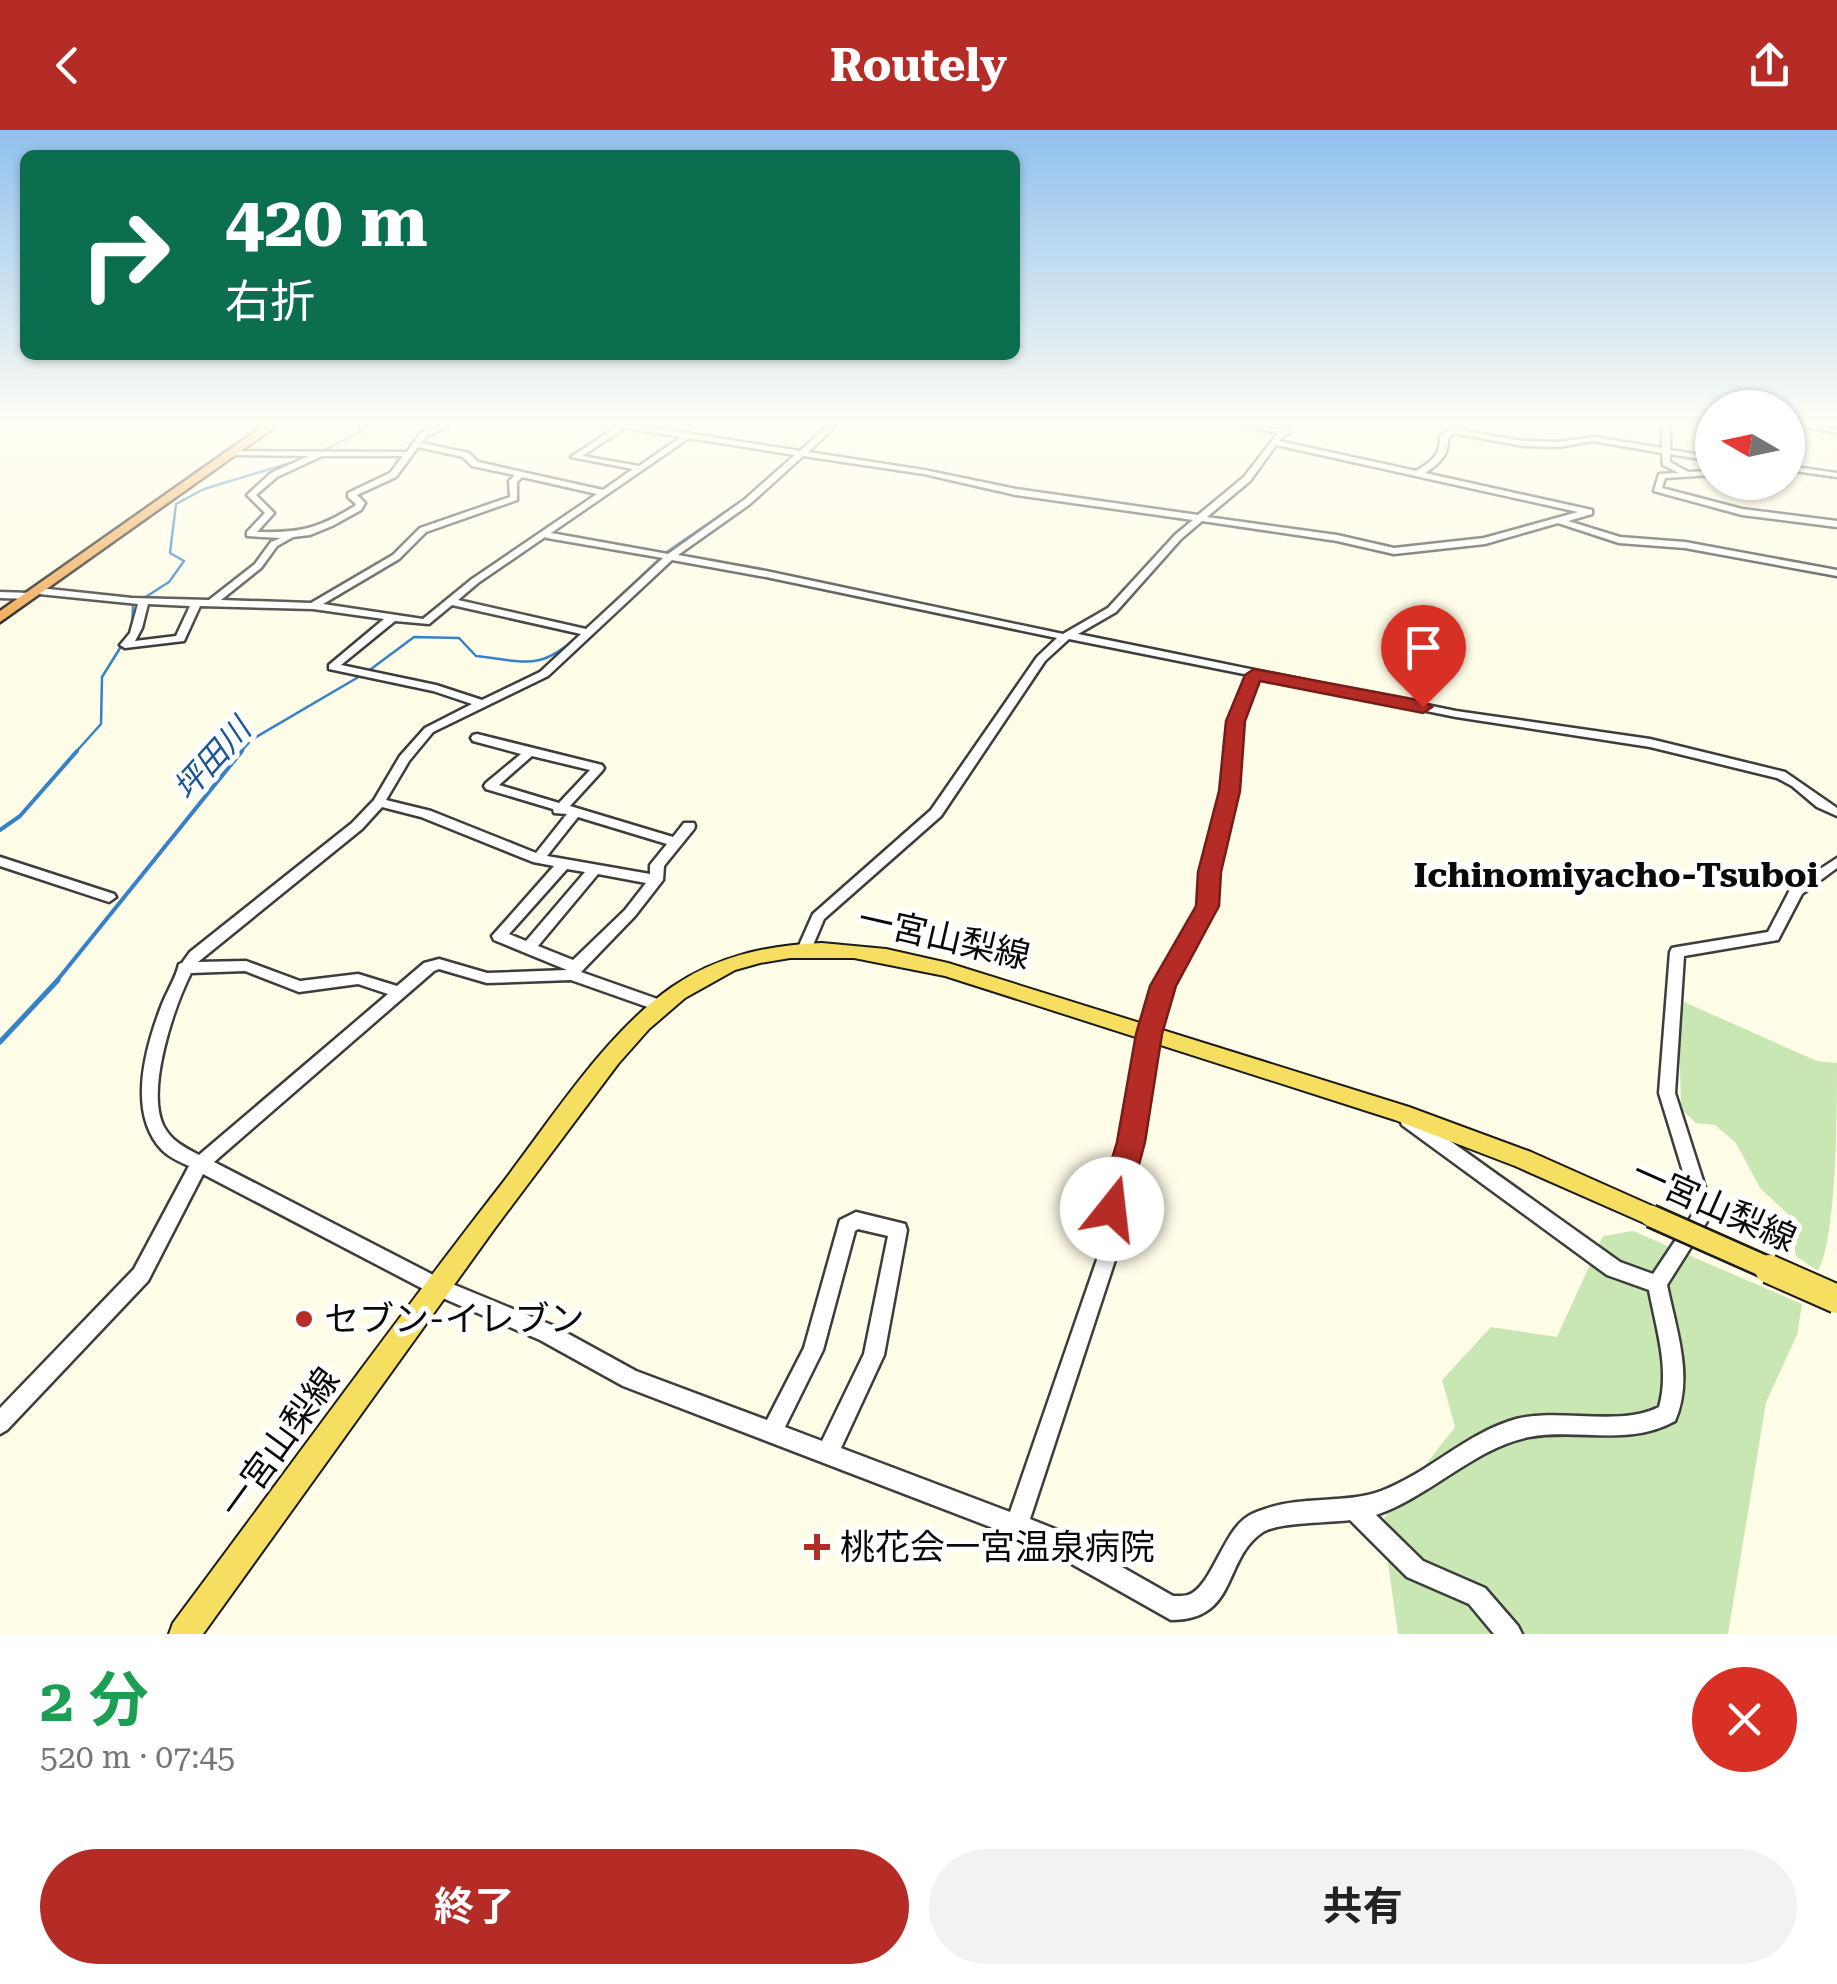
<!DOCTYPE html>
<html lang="ja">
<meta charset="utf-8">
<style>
:root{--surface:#fff;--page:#f2f2f2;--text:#222;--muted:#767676;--accent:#b52c26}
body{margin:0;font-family:"Roboto Serif","Noto Sans JP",serif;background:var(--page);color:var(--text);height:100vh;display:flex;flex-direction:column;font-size:38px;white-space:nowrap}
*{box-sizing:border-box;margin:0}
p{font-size:32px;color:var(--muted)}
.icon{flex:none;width:55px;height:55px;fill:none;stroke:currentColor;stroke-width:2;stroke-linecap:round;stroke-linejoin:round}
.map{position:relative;height:1504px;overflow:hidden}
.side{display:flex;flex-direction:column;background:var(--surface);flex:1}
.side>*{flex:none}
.banner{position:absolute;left:20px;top:20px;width:1000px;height:210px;border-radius:15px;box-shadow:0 2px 8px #0004;background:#0b6e4f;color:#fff;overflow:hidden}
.needle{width:65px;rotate:279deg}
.buttons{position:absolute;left:1695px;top:260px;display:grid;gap:20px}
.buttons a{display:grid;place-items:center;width:110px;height:110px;border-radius:50%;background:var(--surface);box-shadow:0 2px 8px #0004;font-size:50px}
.pin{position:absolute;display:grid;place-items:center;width:85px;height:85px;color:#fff;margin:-102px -42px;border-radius:50% 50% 50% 0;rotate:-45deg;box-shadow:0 0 10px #0007}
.pin .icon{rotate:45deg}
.me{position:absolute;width:110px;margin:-55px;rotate:16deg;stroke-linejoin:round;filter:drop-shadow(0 0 8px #0008)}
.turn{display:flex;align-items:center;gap:35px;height:210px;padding:0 40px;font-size:45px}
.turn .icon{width:130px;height:130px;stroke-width:2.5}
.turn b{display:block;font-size:70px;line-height:85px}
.round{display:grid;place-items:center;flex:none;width:105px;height:105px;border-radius:52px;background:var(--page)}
.headline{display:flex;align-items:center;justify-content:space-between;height:170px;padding:0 40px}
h1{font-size:60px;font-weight:700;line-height:75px;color:#1e9e55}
.cta{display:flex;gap:20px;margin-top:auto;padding:20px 40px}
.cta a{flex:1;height:115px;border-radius:60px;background:var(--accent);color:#fff;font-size:40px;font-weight:700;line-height:115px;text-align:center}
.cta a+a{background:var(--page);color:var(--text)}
header{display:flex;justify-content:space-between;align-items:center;height:130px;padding:0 40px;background:var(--accent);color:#fff;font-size:45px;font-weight:700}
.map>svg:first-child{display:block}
.green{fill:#c9e7b3}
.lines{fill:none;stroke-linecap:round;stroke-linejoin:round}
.stream-far2{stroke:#3682c9;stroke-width:2.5}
.stream-far1{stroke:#3682c9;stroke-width:4}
.stream{stroke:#3682c9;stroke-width:5}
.minor-casing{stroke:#3d3d3d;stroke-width:5}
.major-casing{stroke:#1b1b1b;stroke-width:4}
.highway-casing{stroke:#1b1b1b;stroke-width:5}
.minor{fill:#fff;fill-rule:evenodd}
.major{fill:#f5de60;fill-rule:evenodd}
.highway{fill:#f1a852;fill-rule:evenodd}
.major-bridge-far1-casing{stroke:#1b1b1b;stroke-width:26;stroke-linecap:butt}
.major-bridge-casing{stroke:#1b1b1b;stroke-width:32;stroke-linecap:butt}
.major-bridge-far1{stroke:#f5de60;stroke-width:21}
.major-bridge{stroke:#f5de60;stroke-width:28}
.route{fill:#b52c26;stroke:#761d19;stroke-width:2.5}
.poi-dot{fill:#b52c26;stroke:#fff;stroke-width:4}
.labels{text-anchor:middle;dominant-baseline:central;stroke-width:10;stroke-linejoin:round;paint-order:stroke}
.water-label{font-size:32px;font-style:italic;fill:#185497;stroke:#fff}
.quarter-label{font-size:35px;font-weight:bold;fill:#0a0a0a;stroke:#fff}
.near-street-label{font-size:35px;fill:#0a0a0a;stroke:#fff}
.near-poi-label{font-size:35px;fill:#0a0a0a;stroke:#fff;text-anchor:start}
</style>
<header><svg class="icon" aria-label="back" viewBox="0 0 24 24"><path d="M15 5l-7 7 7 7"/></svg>Routely<svg class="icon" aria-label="share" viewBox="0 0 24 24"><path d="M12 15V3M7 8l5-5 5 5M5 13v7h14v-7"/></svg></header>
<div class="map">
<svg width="1837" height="1504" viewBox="0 0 1837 1504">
<rect width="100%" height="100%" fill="#fffce7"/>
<g class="green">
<path d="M 1684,872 L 1817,931 L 1837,933 C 1837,982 1837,1108 1818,1141 L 1796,1126 L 1790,1086 L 1760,1058 L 1736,1013 L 1715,995 L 1696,993 L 1681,979 L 1679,894 Z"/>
<polygon points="1633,1101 1802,1174 1797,1205 1766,1272 1728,1504 1398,1504 1382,1391 1455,1297 1442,1250 1491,1197 1557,1207 1603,1106"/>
</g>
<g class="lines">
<g class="stream-far2">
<polyline points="799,322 826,296"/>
<polyline points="318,323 361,302 358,296"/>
<polyline points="781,339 794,326"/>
<polyline points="587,497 668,421 738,373"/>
<polyline points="132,499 133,475 169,452 184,431 170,423 176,374 204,359 300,330"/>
<polyline points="75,623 101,594 102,547 127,507"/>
<path d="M 240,623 L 251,610 L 367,542 L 414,507 L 459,508 L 476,526 C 525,531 539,542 578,506"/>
</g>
<g class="stream-far1">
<polyline points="0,700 20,686 77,621"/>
<polyline points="55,853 242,621"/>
</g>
<polyline class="stream" points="0,912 58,850"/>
<defs>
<g id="minor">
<path d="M 437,296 L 448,296 L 427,306 L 421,313 L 469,323 L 478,332 L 603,360 L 633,339 L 571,327 L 618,296 L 641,296 L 800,321 L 827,296 L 836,296 L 808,322 L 924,340 L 1016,359 L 1198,385 L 1244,347 L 1278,303 L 1241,296 L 1281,299 L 1283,296 L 1291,296 L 1288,300 L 1289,304 L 1285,304 L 1279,311 L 1416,341 C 1431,332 1441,325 1440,307 L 1452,296 L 1459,296 L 1457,300 L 1523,311 L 1559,312 L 1593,307 L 1662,318 L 1662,296 L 1670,296 L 1670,320 L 1712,327 L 1712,331 L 1670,324 L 1670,332 L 1688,342 L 1712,341 L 1712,345 L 1665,348 L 1662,358 L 1742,379 L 1837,391 L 1837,397 L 1742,385 L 1654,361 L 1659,344 L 1679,343 L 1663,335 L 1662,323 L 1593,311 L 1559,317 L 1523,316 L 1453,303 L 1448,308 C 1449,325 1439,334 1425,343 L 1592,380 L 1592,384 L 1568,391 L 1620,407 L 1685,412 L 1837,440 L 1837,446 L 1685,418 L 1619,413 L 1558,393 L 1485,414 L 1394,424 L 1337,411 L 1202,391 L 1181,409 L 1116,482 L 1078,504 L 1456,581 L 1650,609 L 1785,642 L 1837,678 L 1837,686 L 1817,677 L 1792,656 L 1777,648 L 1650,617 L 1456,587 L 1259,547 L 1241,591 L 1235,661 L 1217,742 L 1215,776 L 1177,839 L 1157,905 L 1140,1012 L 1121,1079 L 1118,1121 L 1030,1389 L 1055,1399 L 1173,1466 C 1177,1466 1185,1466 1188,1465 C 1211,1458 1223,1402 1247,1387 C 1252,1383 1262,1380 1268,1378 C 1304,1366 1345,1374 1381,1361 C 1429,1343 1466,1303 1516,1289 C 1560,1278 1621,1297 1659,1277 C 1670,1239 1656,1198 1649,1160 L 1607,1145 L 1402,995 L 1400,990 L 1402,985 L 1408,983 L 1414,985 L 1620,1132 L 1653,1144 L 1695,1081 L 1659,963 L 1670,822 L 1672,818 L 1677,817 L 1768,802 L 1791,758 L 1837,728 L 1837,738 L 1802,764 L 1778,810 L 1684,826 L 1675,963 L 1713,1082 L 1667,1155 C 1676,1200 1694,1247 1675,1291 C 1629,1317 1579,1298 1529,1307 C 1474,1318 1431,1366 1376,1385 L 1423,1431 L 1485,1458 L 1518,1496 L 1522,1504 L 1494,1504 L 1469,1474 L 1407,1447 L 1350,1390 C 1329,1393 1279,1392 1263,1402 C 1222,1429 1239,1490 1171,1490 L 1040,1416 L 623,1256 L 540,1210 L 431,1163 L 203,1044 L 148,1151 L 7,1300 L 0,1304 L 0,1278 L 134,1139 L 189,1036 C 180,1032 170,1028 162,1020 C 127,983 145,919 161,877 C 166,863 176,848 179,834 L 182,833 L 190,822 L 352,693 L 374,670 L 400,626 L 425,598 L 472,574 L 433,561 L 329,539 L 329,535 L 384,489 L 313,479 L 200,476 L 184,511 L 125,518 L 120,515 L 130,503 L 138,474 L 39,464 L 34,461 L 39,458 L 132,468 L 209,470 L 255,434 L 271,412 L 281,408 L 247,406 L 247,402 L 265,383 L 247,365 L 271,343 L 309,326 L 233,325 L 229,323 L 230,321 L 407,322 L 421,302 ZM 625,298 L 681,307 L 639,336 L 582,326 ZM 689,308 L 795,325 L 744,370 L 668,424 L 551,403 ZM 1276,315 L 1578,382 L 1484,408 L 1394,418 L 1337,405 L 1207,387 L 1250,351 ZM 418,317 L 463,327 L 472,336 L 515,345 L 509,351 L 510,367 L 420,398 L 393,425 L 311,473 L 221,470 L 261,438 L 277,416 L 293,407 L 310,405 L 332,396 L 361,380 L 365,373 L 357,365 L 396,347 ZM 322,326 L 403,326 L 390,343 L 348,363 L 348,367 L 356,374 L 355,376 C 317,399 301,403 257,402 L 274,383 L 256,365 L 277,347 ZM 803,326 L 924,344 L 1016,365 L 1193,390 L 1175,405 L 1108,478 L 1063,504 L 766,441 L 678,425 L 750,374 ZM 522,347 L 597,364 L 472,449 L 423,489 L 323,474 L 399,429 L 426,402 L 517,370 L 517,352 ZM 545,407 L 547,408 L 663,428 L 586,499 L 458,470 L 478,453 ZM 672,430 L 766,447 L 1057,508 L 1037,527 L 931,680 L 813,784 L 797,820 L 799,824 L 809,824 L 811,820 L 824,789 L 941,686 L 1045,531 L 1069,509 L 1249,545 L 1229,591 L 1223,661 L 1203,742 L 1201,776 L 1163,839 L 1141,905 L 1122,1012 L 1103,1079 L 1100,1121 L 1010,1382 L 841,1318 L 884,1225 L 907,1100 L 905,1094 L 856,1082 L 840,1090 L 804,1218 L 767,1290 L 636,1241 L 554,1196 L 445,1151 L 214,1032 L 434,841 L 439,839 L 487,853 L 571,850 L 656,880 L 666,880 L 669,876 L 666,872 L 581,842 L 635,786 L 663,750 L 664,736 L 694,699 L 695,696 L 694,693 L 684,693 L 673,707 L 570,676 L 602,641 L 604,638 L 602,635 L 477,604 L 473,605 L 471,608 L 473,611 L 521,624 L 486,653 L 484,656 L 486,659 L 553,679 L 554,683 L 567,684 L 536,723 L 431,681 L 386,670 L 409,631 L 433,602 L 548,546 ZM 148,474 L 190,476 L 176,506 L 135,511 L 142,498 ZM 452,475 L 581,504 L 540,542 L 482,570 L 436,555 L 341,535 L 395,491 L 429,494 ZM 532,626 L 590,640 L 559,673 L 499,655 ZM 382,677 L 421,687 L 533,732 L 554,736 L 492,806 L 494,810 L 567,840 L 487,843 L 439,829 L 424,833 L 397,856 L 358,844 L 300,851 L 246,831 L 198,832 L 362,699 ZM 578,687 L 667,714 L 650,735 L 650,744 L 547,726 ZM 567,739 L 585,742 L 526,811 L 509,804 ZM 598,744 L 646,753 L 625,780 L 573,830 L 538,816 ZM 245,841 L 299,862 L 358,854 L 388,864 L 199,1025 C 184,1017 171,1011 163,995 C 146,958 174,877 191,843 ZM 858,1099 L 888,1106 L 864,1224 L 822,1311 L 785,1297 L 823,1220 L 855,1101 Z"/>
<polygon points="1807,296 1837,299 1837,303 1811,298"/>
<polygon points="1788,336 1837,343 1837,347 1788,340"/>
<polygon points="0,462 31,463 36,466 31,469 0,468"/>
<polygon points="0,727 114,764 116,767 109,772 0,736"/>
</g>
<path id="major" d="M 822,813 L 886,819 L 948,833 L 1409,977 L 1531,1022 L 1659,1079 L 1663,1086 L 1659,1093 L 1651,1096 L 1515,1036 L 1395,990 L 945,846 L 854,828 L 790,828 L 760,833 L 735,840 L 685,868 L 649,899 L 618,934 L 495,1098 L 203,1504 L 169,1504 L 173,1493 C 283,1346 391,1196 504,1051 C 552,988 607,902 672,857 C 717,826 768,815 822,813 Z"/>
<polygon id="highway" points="263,296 276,296 0,492 0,481"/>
</defs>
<use href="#minor" class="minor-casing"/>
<use href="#major" class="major-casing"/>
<use href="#highway" class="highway-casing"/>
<use href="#minor" class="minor"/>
<use href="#major" class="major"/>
<use href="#highway" class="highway"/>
<defs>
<polyline id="major-bridge-far1" points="1651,1086 1775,1141"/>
<polyline id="major-bridge" points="1769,1139 1837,1169"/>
</defs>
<use href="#major-bridge-far1" class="major-bridge-far1-casing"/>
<use href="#major-bridge" class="major-bridge-casing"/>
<use href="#major-bridge-far1" class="major-bridge-far1"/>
<use href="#major-bridge" class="major-bridge"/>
</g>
<linearGradient id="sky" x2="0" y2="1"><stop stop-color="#90c0ed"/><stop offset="0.58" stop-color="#fffef4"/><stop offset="1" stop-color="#fffef4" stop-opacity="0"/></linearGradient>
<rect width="1837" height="507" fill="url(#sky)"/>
<polygon class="route" points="1254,539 1423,571 1432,577 1423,583 1260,551 1245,591 1240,661 1221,742 1219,776 1176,856 1162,904 1145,1012 1127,1079 1123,1088 1112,1092 1101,1088 1097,1079 1117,1012 1136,904 1150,856 1196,776 1198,742 1219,661 1226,591 1245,545"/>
<g class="poi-dot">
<circle cx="304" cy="1189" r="10"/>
<path d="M812 1402h10v10h10v10h-10v10h-10v-10h-10v-10h10z"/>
</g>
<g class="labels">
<g class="water-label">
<text transform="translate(212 629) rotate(-48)">坪田川</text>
</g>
<g class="quarter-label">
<text x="1616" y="745">Ichinomiyacho-Tsuboi</text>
</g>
<g class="near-street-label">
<text transform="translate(944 808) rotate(13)">一宮山梨線</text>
<text transform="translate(1714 1076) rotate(24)">一宮山梨線</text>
<text transform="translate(280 1313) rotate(-54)">一宮山梨線</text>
</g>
<g class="near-poi-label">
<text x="324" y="1189">セブン-イレブン</text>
<text x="840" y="1417">桃花会一宮温泉病院</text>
</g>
</g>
</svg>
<div class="buttons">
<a><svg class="needle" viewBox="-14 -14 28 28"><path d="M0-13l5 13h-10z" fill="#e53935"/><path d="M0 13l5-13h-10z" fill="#767676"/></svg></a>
</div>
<div class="pin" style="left:1423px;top:577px;background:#d93025"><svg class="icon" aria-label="arrive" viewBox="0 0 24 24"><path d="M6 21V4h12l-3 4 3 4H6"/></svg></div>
<svg class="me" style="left:1112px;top:1079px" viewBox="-20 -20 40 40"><circle r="19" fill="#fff"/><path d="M0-13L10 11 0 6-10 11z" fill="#b52c26"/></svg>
<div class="banner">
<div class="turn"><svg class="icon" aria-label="right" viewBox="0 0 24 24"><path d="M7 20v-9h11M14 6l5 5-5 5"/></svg><div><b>420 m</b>右折</div></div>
</div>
</div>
<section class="side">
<div class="headline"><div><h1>2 分</h1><p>520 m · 07:45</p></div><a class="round" style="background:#d93025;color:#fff"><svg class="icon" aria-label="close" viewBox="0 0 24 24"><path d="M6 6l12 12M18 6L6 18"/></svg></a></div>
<div class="cta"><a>終了</a><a>共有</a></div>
</section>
